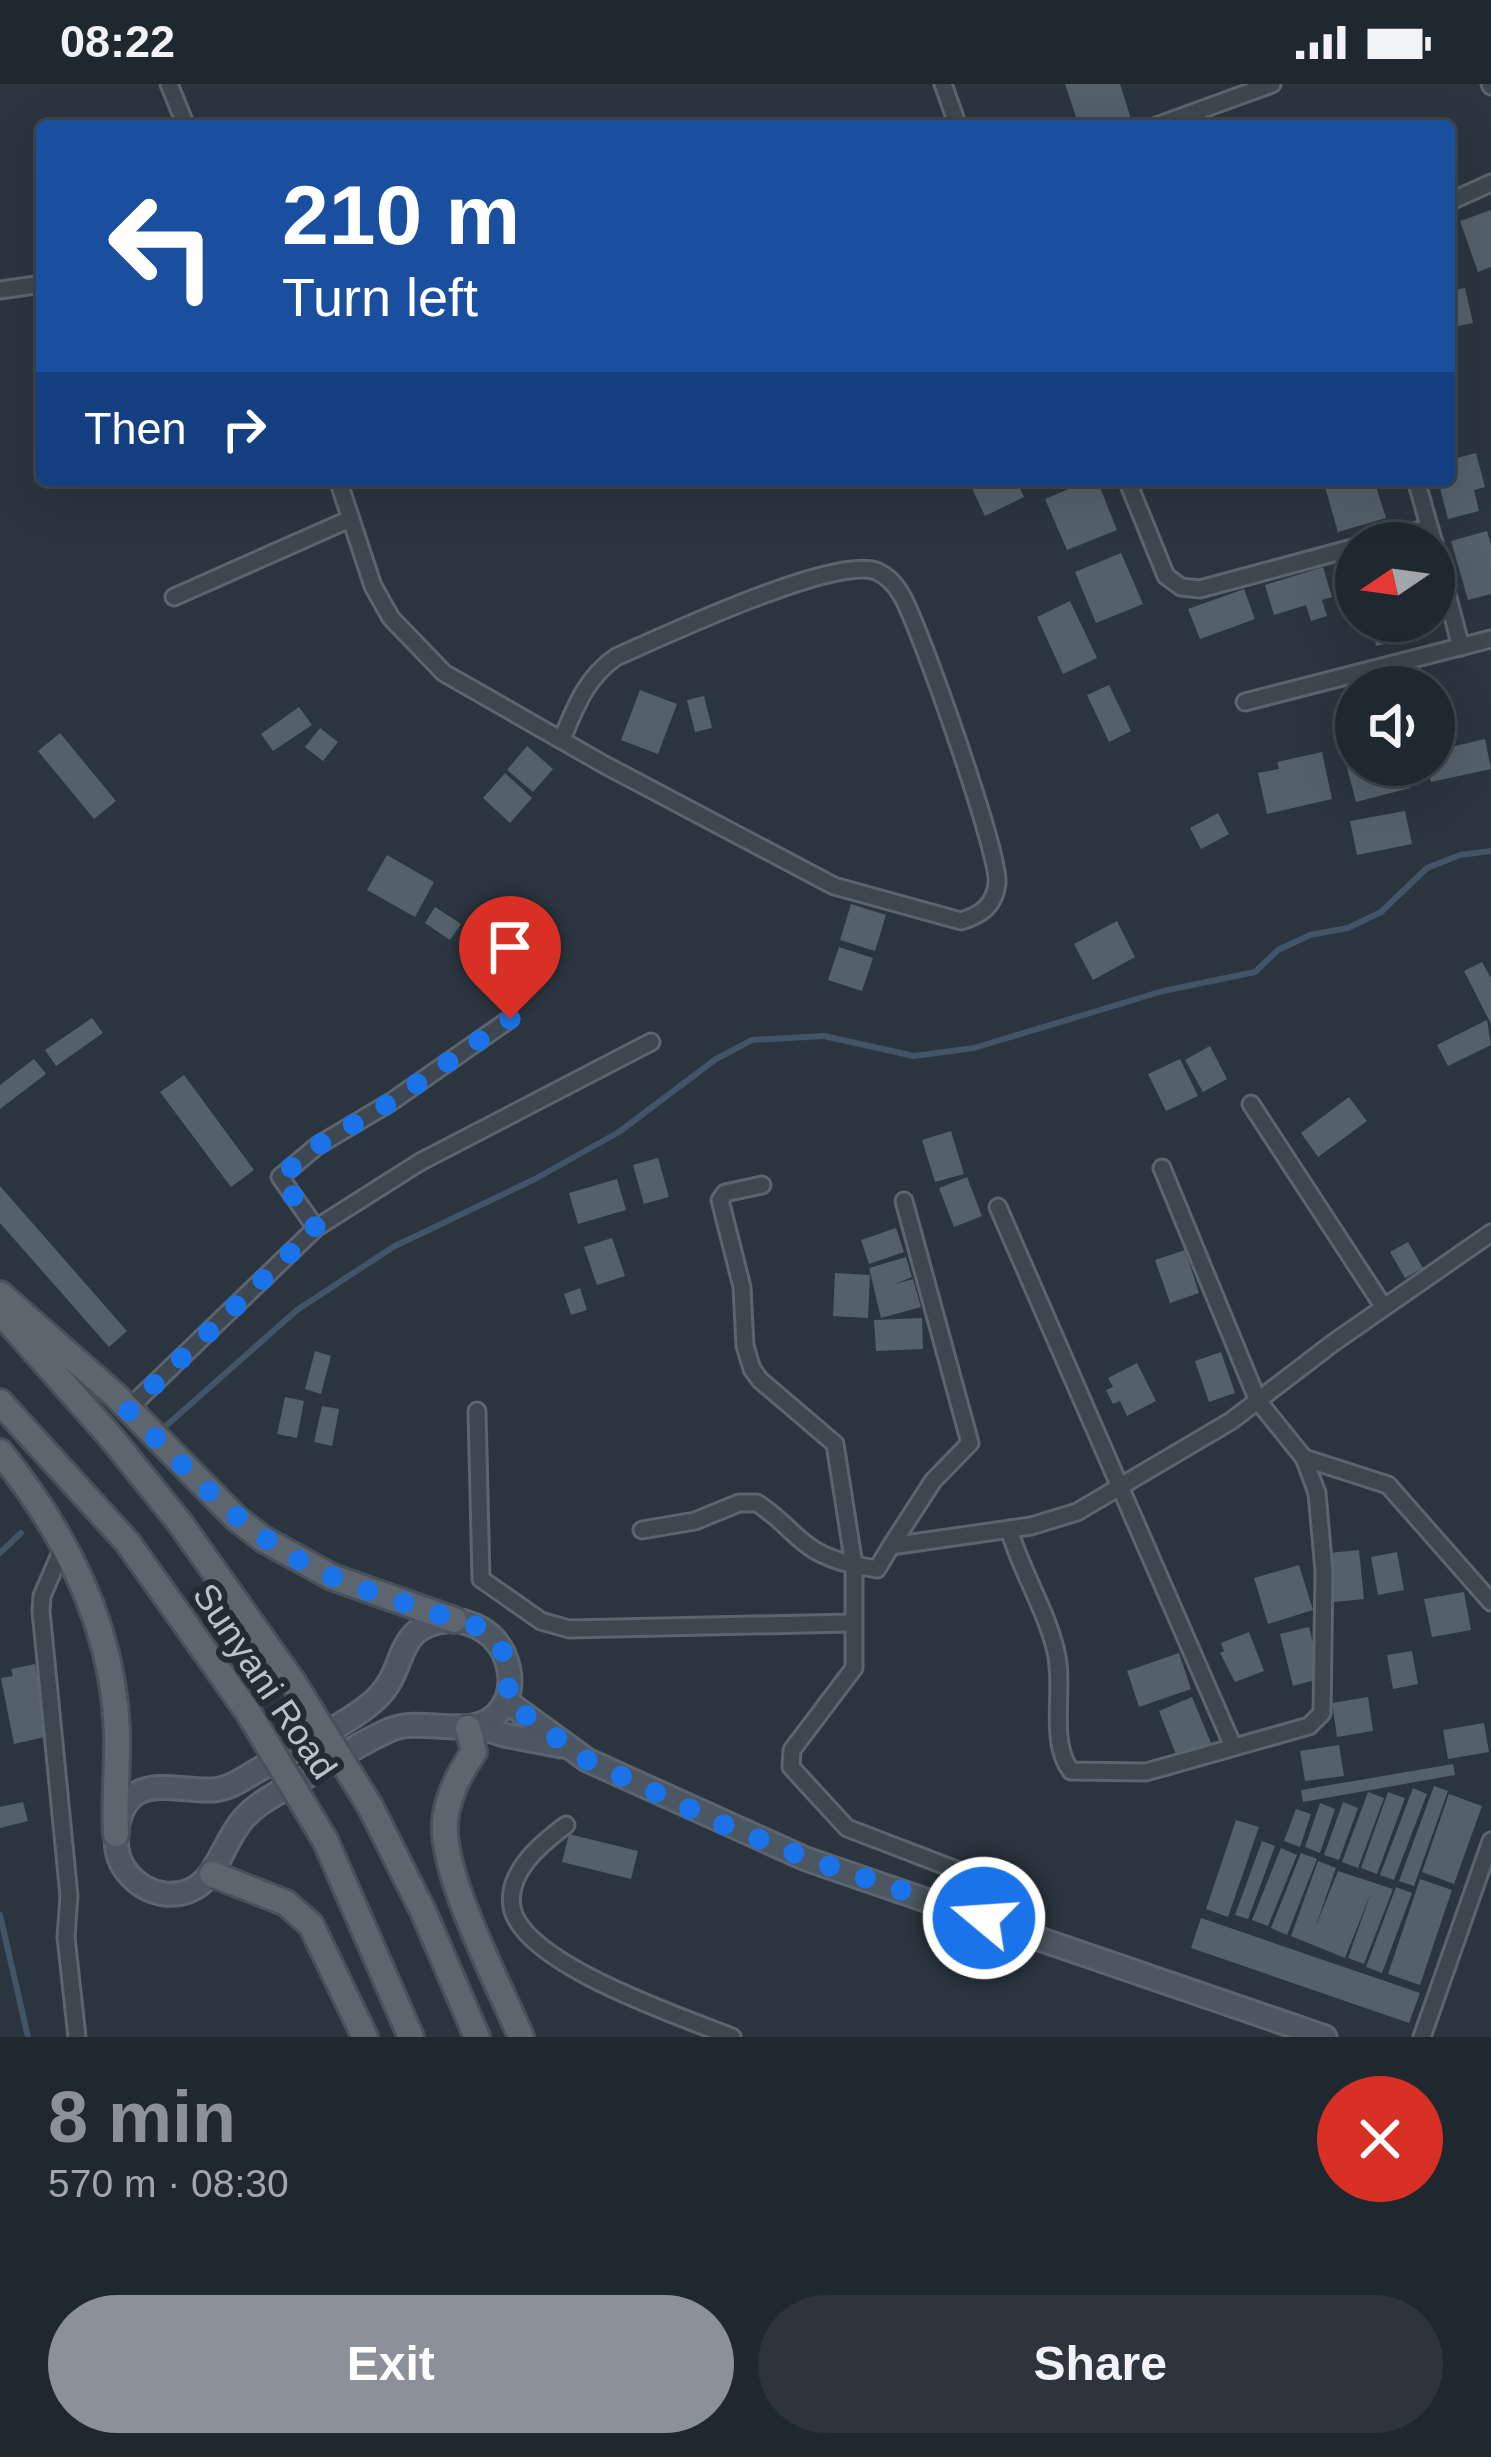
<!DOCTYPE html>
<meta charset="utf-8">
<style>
:root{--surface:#20282f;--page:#2d343b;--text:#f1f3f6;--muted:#a2a6aa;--line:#3d444b;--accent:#8c9099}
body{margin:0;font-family:Helvetica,sans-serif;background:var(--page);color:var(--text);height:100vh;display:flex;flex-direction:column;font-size:45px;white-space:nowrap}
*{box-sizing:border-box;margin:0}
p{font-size:39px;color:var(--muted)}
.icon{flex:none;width:66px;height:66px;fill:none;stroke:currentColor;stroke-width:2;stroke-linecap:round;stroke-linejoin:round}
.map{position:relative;height:1953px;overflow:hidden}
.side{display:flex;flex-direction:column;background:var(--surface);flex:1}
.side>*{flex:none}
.guide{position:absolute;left:36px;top:36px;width:1419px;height:366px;border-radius:12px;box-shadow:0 12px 48px #0002,0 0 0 3px var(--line);background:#1a4fa0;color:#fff;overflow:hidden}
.needle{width:78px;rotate:257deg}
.tools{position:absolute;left:1335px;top:438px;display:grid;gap:24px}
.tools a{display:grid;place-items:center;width:120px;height:120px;border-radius:50%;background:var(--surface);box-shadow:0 12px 48px #0002,0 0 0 3px var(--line);font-size:60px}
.pin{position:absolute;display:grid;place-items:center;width:102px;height:102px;color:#fff;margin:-123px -51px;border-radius:50% 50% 50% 0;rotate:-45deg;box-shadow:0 0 12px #0007}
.pin .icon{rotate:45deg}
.me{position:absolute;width:132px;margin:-66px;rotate:288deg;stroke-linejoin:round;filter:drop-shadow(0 0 9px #0008)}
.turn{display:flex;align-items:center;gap:42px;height:252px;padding:0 48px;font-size:54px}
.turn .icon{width:156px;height:156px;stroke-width:2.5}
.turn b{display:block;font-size:84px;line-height:102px}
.then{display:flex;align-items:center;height:114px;padding:0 48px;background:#0003;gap:24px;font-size:45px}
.round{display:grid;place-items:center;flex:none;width:126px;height:126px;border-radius:63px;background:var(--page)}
.summary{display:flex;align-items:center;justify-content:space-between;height:204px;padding:0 48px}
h1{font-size:72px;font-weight:800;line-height:90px;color:var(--accent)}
.action{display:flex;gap:24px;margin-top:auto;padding:24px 48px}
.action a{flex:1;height:138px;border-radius:72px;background:var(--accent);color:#fff;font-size:48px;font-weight:800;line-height:138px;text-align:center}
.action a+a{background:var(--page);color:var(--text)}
.status{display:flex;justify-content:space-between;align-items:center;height:84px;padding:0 60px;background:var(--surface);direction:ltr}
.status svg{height:33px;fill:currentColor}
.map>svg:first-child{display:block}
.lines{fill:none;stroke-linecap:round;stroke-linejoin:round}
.stream{stroke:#425466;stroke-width:6}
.building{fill:#54606a}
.street-casing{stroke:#5c656d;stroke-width:21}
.secondary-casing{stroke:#5c656d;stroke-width:27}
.primary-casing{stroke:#485059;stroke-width:30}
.street{stroke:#3e4750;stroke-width:15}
.secondary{stroke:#4d5762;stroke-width:21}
.primary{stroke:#5d666f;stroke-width:24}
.primary-bridge-casing{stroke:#485059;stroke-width:30;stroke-linecap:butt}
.primary-bridge{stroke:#5d666f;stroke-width:24}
.route{stroke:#1a73e8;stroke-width:21;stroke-dasharray:0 37.8}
.labels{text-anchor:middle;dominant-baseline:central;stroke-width:12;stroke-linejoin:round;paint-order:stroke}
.street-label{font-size:36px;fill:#bbc2ca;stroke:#232c35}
</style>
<div class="status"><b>08:22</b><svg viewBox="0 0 49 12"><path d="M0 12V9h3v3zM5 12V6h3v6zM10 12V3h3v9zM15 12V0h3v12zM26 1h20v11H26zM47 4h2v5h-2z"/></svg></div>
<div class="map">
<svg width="1491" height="1953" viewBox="0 0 1491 1953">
<rect width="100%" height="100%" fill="#2a353f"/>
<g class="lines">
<g class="stream">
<polyline points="167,1341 297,1226 393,1163 535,1095 619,1048 716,975 752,956 824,952 914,972 974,964 1163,907 1255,888 1278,866 1310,851 1348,844 1381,828 1427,784 1460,771 1491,767"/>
<polyline points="0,1469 21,1449"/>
<polyline points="0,1831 28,1953"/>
</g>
</g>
<g class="building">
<polygon points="1065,0 1120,0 1131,35 1108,42 1079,42"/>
<polygon points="1491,126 1491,183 1478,188 1460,137"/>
<polygon points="1465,204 1473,239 1449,244 1449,207"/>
<polygon points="1476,369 1485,403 1474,406 1479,427 1448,435 1438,396 1449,396 1449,376"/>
<polygon points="968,396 1016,396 1024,413 985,432"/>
<polygon points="1090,396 1097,396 1117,446 1067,466 1045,415"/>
<polygon points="1323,396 1374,396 1386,434 1338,448"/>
<polygon points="1487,447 1491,461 1491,510 1468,516 1451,457"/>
<polygon points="1121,469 1143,520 1096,539 1075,488"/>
<polygon points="1323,483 1332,513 1322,516 1327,532 1311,537 1306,521 1274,531 1265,501"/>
<polygon points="1244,505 1255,535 1200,555 1188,525"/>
<polygon points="1070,517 1097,574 1063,590 1037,533"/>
<polygon points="1371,537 1413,537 1416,553 1376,562"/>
<polygon points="1109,601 1131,647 1109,658 1087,611"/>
<polygon points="640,606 677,620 658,670 621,656"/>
<polygon points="704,612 712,644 695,648 687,616"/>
<polygon points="299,623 312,641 273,667 261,650"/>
<polygon points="320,644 338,658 323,677 305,663"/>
<polygon points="60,649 116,717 94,735 38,667"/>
<polygon points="1485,655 1491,685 1431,698 1427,681 1434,681 1434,667"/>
<polygon points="527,662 553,685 533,708 507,686"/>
<polygon points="1322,668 1332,715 1267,730 1258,689 1279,685 1277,678"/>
<polygon points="1356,677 1356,681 1404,681 1410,704 1356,718 1346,680"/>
<polygon points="505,689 532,714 510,739 483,714"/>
<polygon points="1405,727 1412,760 1357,771 1350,737"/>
<polygon points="1218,729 1229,750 1201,765 1190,744"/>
<polygon points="387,771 434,798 415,833 367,806"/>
<polygon points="851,820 886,831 875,867 840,856"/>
<polygon points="435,823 461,840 450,856 425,839"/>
<polygon points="495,829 513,838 499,869 481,861"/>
<polygon points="1117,837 1135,873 1093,896 1074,860"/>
<polygon points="839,863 873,874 862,907 828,896"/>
<polygon points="1482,878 1491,894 1491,940 1464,887"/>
<polygon points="92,934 103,949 56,982 45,966"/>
<polygon points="1487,936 1491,961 1448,982 1437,961"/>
<polygon points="1210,962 1227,995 1203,1008 1185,976"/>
<polygon points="34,975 46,990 0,1025 0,1001"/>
<polygon points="1180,975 1198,1012 1166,1027 1148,990"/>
<polygon points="184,991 254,1086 231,1103 160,1008"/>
<polygon points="1349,1013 1367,1037 1318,1073 1301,1049"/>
<polygon points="951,1047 964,1090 935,1098 922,1056"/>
<polygon points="658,1074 669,1113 644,1120 633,1081"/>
<polygon points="967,1093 982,1132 954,1143 939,1104"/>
<polygon points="617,1095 626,1126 578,1140 569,1109"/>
<polygon points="0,1102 127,1247 109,1263 0,1139"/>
<polygon points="896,1144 904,1168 869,1180 861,1156"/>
<polygon points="612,1154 625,1192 597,1201 584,1163"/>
<polygon points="1408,1158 1423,1184 1405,1194 1390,1168"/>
<polygon points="1185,1166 1199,1209 1170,1219 1155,1176"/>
<polygon points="906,1173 912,1193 895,1200 913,1195 921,1223 881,1234 869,1184"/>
<polygon points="835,1189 870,1191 868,1234 833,1232"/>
<polygon points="580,1204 587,1226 571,1231 564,1210"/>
<polygon points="922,1234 923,1265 876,1267 874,1236"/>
<polygon points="315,1267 331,1272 321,1310 305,1305"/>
<polygon points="1221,1268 1235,1309 1209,1318 1195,1277"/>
<polygon points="1137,1279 1156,1317 1127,1332 1120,1317 1113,1320 1106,1306 1113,1303 1108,1294"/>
<polygon points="285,1313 304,1317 297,1354 277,1350"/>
<polygon points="322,1322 339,1325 332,1362 314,1358"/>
<polygon points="1359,1466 1364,1515 1334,1518 1329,1469"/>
<polygon points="1397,1468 1404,1506 1378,1511 1371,1473"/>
<polygon points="1299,1481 1313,1526 1268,1540 1254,1494"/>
<polygon points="1464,1508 1471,1546 1432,1553 1424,1515"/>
<polygon points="1309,1543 1322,1594 1293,1602 1280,1550"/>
<polygon points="1249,1548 1264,1587 1235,1598 1220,1569 1224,1567 1221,1559"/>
<polygon points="1412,1567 1418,1600 1393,1605 1387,1571"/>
<polygon points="1179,1569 1191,1605 1139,1623 1127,1587"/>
<polygon points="35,1580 49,1652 14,1660 1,1594 13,1592 11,1585"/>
<polygon points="1192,1613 1211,1659 1177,1673 1159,1627"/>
<polygon points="1368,1613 1373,1647 1337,1653 1332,1619"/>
<polygon points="1484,1639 1489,1668 1448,1675 1443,1646"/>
<polygon points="1339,1661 1344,1692 1305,1697 1300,1667"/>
<polygon points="1453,1680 1455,1691 1303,1718 1301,1706"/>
<polygon points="1434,1702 1448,1707 1414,1802 1399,1797"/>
<polygon points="1413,1704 1427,1710 1394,1796 1380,1791"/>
<polygon points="1368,1708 1384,1714 1358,1784 1342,1778"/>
<polygon points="1388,1708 1405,1714 1377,1790 1361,1784"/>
<polygon points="1449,1710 1482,1722 1454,1800 1422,1788"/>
<polygon points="23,1718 28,1737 0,1744 0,1723"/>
<polygon points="1343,1718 1358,1724 1339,1776 1324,1771"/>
<polygon points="1320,1719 1335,1725 1320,1769 1305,1763"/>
<polygon points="1296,1725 1311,1730 1300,1763 1284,1757"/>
<polygon points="1236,1736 1259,1743 1228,1833 1206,1825"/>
<polygon points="569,1750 638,1767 631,1795 562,1778"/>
<polygon points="1262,1757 1275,1762 1248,1835 1235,1831"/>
<polygon points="1281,1764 1297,1771 1268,1842 1252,1836"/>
<polygon points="1301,1769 1317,1775 1287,1851 1271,1844"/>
<polygon points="1318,1777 1336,1784 1315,1844 1338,1787 1393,1805 1364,1880 1348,1874 1372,1806 1345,1874 1291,1852"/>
<polygon points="1420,1795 1452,1806 1420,1901 1388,1890"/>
<polygon points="1396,1803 1412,1809 1382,1889 1366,1883"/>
<polygon points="1201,1834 1420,1909 1409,1939 1191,1864"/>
</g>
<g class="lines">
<defs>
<g id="street">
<polyline points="169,0 186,42"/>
<polyline points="943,0 958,42"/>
<polyline points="1490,0 1491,2"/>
<polyline points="1156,42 1272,0"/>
<polyline points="1449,118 1491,99"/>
<polyline points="0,206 42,200"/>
<path d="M 338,396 L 373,502 L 391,534 L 444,589 L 605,681 L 834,802 L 961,837 C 981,831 994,822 997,800 C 1001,773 920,543 902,512 C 896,501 888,492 876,487 C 833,472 664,552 616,573 C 586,594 576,622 562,655"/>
<polyline points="1127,396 1166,492 1181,503 1200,505 1356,463"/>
<polyline points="1416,396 1434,459"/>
<polyline points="1370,459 1429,444"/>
<polyline points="1434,461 1461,563"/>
<polyline points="174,513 350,435"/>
<polyline points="1245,618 1491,555"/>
<polyline points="1251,1020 1383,1222"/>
<polyline points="998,1123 1233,1662"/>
<polyline points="316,1144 280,1093 317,1062 391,1018 510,935"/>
<polyline points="127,1326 316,1144 420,1078 651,958"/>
<polyline points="477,1327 481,1495 541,1537 569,1545 851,1539"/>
<polyline points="1304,1374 1388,1401 1491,1518"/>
<path d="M 1009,1445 C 1021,1487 1046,1525 1056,1568 C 1065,1605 1048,1657 1071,1687 L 1146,1688 L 1309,1642 L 1322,1629 L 1324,1487 L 1317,1409 L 1304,1374 L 1258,1317 L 1162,1084"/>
<path d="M 642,1446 L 695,1437 L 739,1419 L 757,1419 C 798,1446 798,1468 854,1481 L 835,1360 L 760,1296 L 752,1285 L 745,1262 L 742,1203 L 720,1116 L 725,1109 L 762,1101"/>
<polyline points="65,1459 42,1512 41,1527 69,1812 66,1853 77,1953"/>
<polyline points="891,1462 933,1397 970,1359 904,1117"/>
<path d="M 566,1741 C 542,1759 506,1788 512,1823 C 522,1880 682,1933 732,1953"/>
<polyline points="984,1834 974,1800 967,1790 847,1744 791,1683 792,1666 854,1584 854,1481 877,1485 891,1462 1031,1442 1077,1428 1231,1337 1333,1259 1491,1149"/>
<polyline points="1422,1953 1491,1757"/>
</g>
<g id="secondary">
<path d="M 454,1536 C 476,1539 494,1549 504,1570 C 510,1584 512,1600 507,1614 C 487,1664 428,1631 392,1645 C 354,1661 317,1688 281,1707 C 267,1715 255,1722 244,1734 C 218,1763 216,1814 165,1810 C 150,1808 136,1800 127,1788 C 117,1776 115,1760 117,1745 C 127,1687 170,1707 211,1706 C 226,1706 240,1697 253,1689 C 285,1670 353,1638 377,1614 C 410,1582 391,1540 454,1536 Z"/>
<polyline points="506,1617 587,1676 806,1775 1325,1953"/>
<polyline points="476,1642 504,1651 561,1662"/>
</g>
<g id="primary">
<polyline points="0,1210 115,1311 236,1434 263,1455 332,1493 454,1536"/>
<polyline points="0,1228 110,1352 180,1439 293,1598"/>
<polyline points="0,1318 128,1459 248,1628"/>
<path d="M 0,1368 C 65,1448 113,1542 117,1647 C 118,1682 114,1716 116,1750"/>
<path d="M 468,1644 L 474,1668 C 460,1688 447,1713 445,1738 C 441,1792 499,1900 521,1953"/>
<polyline points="370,1722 423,1827 477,1953"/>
<polyline points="325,1756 411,1953"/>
<polyline points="212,1790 286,1819 311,1841 365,1953"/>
</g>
</defs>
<use href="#street" class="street-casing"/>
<use href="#secondary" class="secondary-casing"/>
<use href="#primary" class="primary-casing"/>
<use href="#street" class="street"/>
<use href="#secondary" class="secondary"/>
<use href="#primary" class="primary"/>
<defs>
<g id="primary-bridge">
<polyline points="293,1598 370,1722"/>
<polyline points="248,1628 325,1756"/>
</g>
</defs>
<use href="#primary-bridge" class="primary-bridge-casing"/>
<use href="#primary-bridge" class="primary-bridge"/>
</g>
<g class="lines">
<path class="route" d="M 510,935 L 391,1018 L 317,1062 L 280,1093 L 316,1144 L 128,1326 C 191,1389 249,1457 333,1493 C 370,1509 409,1520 447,1533 C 461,1538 476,1539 489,1550 C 509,1568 512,1592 506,1617 L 587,1676 L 717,1738 L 806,1774 L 984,1834"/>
</g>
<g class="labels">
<g class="street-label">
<text transform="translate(265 1597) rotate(56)">Sunyani Road</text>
</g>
</g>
</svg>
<div class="tools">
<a><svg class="needle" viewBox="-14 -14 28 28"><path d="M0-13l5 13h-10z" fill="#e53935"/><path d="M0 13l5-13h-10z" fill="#a2a6aa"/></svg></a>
<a><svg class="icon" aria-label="sound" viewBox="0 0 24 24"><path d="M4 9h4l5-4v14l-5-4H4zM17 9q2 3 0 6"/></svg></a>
</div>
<div class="pin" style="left:510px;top:935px;background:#d93025"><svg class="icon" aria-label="arrive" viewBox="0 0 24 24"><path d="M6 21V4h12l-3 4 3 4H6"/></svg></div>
<svg class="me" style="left:984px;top:1834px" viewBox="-20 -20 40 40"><circle r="17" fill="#1a73e8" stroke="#fff" stroke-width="3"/><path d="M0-11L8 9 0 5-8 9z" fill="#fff"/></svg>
<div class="guide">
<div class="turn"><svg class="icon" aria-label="left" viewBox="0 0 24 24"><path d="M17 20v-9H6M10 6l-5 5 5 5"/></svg><div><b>210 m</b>Turn left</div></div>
<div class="then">Then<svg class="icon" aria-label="right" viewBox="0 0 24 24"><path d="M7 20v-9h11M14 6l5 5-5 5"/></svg></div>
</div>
</div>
<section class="side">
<div class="summary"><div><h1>8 min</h1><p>570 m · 08:30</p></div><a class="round" style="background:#d93025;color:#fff"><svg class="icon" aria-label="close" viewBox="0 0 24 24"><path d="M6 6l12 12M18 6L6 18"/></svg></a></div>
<div class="action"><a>Exit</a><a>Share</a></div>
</section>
